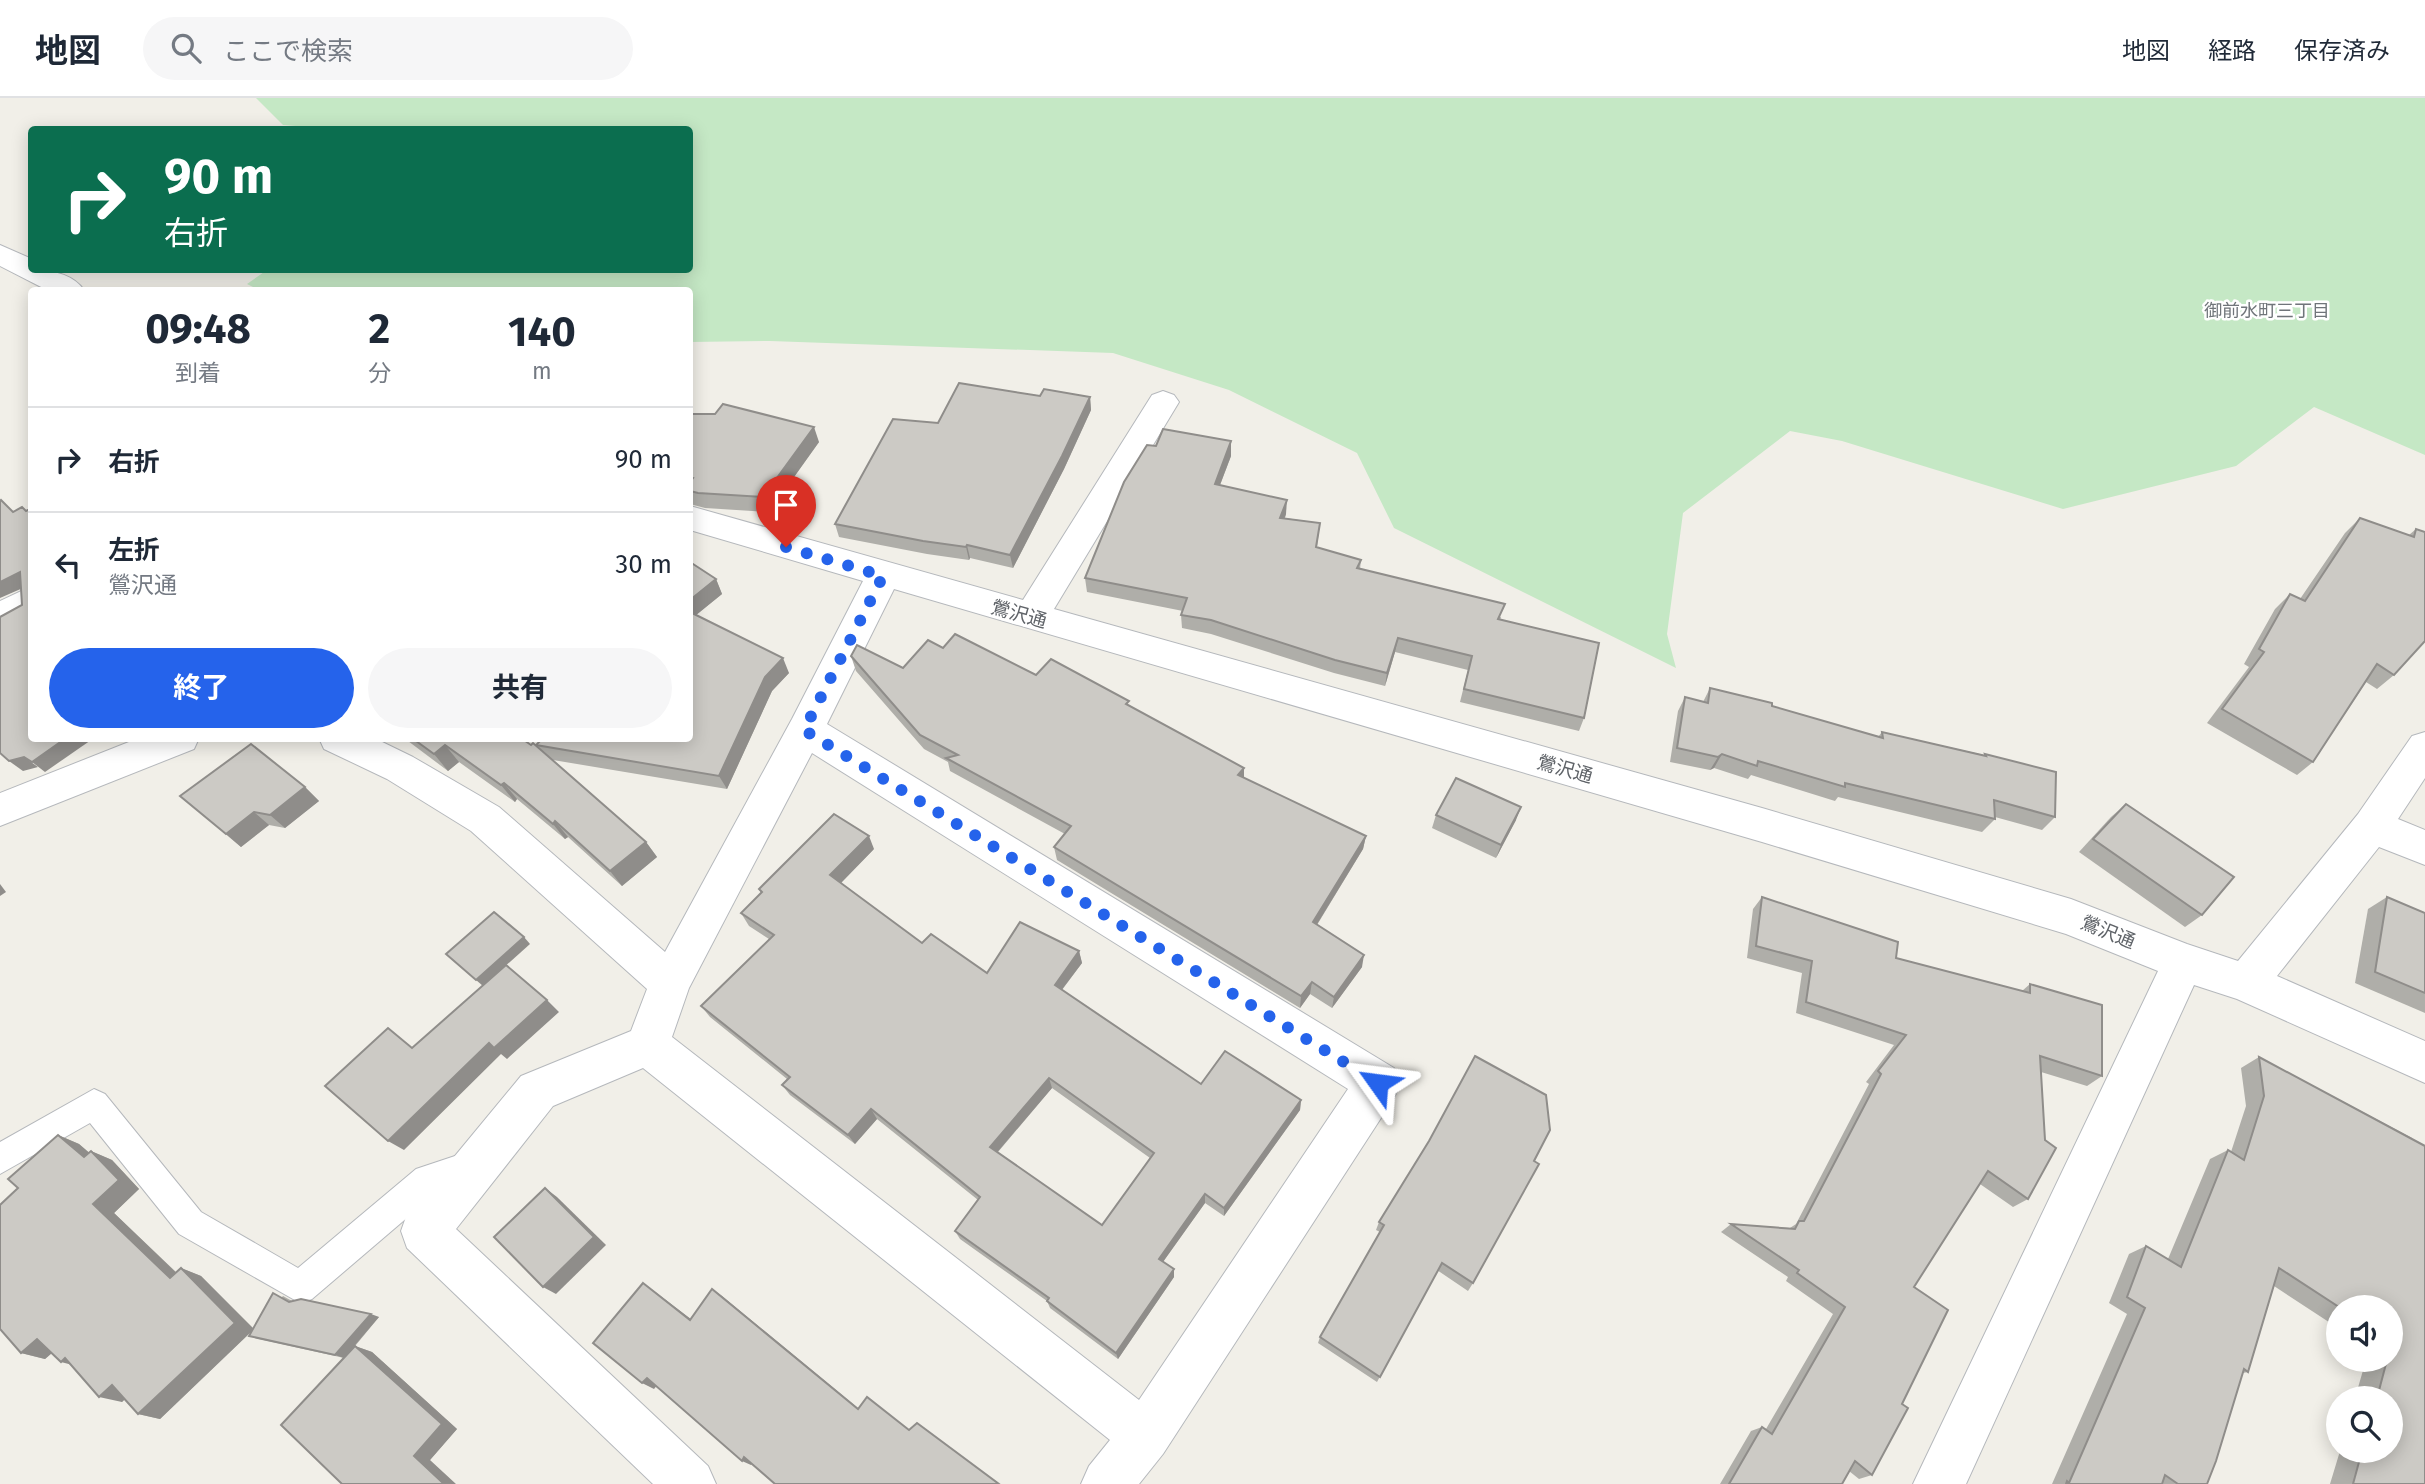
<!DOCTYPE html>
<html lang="ja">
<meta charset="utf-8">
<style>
:root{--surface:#fff;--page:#f6f6f7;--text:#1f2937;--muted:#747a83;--line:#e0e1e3;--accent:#2563eb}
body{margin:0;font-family:"Fira Sans","Noto Sans JP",sans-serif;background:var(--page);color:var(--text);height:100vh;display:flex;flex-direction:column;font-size:26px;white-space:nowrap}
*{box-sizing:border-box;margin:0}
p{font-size:23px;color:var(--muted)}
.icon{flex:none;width:38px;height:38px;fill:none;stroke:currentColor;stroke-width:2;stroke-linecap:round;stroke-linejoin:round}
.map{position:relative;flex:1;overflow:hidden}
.sheet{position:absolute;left:28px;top:189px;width:665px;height:455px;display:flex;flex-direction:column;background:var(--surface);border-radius:7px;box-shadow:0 4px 18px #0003}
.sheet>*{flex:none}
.hud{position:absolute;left:28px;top:28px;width:665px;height:147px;border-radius:7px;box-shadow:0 4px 18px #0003;background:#0b6e4f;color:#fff;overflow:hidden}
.fabs{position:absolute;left:2326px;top:1197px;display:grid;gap:14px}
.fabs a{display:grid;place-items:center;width:77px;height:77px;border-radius:50%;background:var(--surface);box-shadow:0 4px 18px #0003;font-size:35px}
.pin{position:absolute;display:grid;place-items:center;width:60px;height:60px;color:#fff;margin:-72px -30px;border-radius:50% 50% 50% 0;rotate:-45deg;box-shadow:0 0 7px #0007}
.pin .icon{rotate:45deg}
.me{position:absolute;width:77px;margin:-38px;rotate:301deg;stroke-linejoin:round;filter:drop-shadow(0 0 5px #0008)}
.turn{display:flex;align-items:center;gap:24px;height:147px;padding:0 21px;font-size:32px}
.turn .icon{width:91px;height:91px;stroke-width:2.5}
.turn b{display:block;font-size:49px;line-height:60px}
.eta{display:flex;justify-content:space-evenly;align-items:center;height:119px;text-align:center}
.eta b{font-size:42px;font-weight:700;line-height:49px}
.cta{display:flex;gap:14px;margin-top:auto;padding:14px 21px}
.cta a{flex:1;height:80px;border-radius:42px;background:var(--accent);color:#fff;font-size:28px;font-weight:700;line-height:80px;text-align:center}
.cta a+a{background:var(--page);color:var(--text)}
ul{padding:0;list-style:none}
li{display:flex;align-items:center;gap:21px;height:105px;padding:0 21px;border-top:2px solid var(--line)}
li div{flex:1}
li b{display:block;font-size:26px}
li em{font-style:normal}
header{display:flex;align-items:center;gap:42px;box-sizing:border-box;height:98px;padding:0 35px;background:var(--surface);border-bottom:2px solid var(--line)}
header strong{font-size:33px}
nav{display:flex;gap:38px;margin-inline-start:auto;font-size:24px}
.search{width:490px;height:63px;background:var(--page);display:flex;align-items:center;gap:18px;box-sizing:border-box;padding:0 24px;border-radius:38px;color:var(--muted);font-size:26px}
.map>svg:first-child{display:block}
.green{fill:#c5e8c5}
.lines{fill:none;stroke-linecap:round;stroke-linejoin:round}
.lane-casing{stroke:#b5b8bc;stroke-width:2}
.street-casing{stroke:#b5b8bc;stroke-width:2}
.lane{fill:#fff;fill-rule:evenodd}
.street{fill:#fff;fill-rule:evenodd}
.wall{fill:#afaea9;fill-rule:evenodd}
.shaded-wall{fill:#8f8d8a}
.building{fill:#cccac5;stroke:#8f8d8a;stroke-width:2;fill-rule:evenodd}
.route{stroke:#2563eb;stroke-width:12;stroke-dasharray:0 21.6}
.labels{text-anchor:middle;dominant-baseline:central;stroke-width:5;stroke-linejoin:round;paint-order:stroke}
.far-neighbourhood-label{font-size:18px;fill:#70757a;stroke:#fff}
.street-label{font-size:19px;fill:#5f6368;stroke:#fff}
</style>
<header>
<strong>地図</strong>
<div class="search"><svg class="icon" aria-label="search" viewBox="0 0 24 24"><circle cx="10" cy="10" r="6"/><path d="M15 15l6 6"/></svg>ここで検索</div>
<nav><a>地図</a><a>経路</a><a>保存済み</a></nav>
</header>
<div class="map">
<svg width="2425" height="1386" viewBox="0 0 2425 1386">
<rect width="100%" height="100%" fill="#f1efe8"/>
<polygon class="green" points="256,0 2425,0 2425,357 2314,309 2236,368 2063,411 1842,343 1790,333 1683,415 1667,536 1676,570 1394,430 1357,355 1229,292 1113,255 770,243 690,244 690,192 259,192 247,186 267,172 690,172 690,32 345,32 283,27"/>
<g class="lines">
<defs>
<polygon id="lane" points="94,991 105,996 201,1114 298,1170 416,1071 470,1053 481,1057 486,1068 481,1079 436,1095 312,1201 300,1205 179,1136 90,1025 0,1076 0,1044"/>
<g id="street">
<path d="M 0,147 L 32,161 L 32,172 C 50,172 72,175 84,192 L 47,192 L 0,168 Z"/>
<path d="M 1163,293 L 1174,297 L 1179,304 L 1054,511 L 1762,710 L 2071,801 L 2187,846 L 2238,863 L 2358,716 L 2412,638 L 2425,634 L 2425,680 L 2398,721 L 2425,732 L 2425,767 L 2379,749 L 2277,878 L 2425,943 L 2425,985 L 2237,901 L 2194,887 L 1966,1386 L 1913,1386 L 2158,873 L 2066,836 L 1762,744 L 894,491 L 827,626 L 1394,970 L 1400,985 L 1394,1000 L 1163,1356 L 1139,1386 L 1081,1386 L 1089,1368 L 1110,1342 L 643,970 L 553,1008 L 456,1131 L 708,1368 L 716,1386 L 653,1386 L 407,1150 L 401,1133 L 407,1116 L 521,978 L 631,933 L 647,891 L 471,733 L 387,681 L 324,651 L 319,640 L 374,640 L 413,659 L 499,709 L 665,854 L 792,621 L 863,483 L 690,432 L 690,408 L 1023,502 L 1152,297 ZM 812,655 L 1348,991 L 1139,1302 L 672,939 L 689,890 Z"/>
<polygon points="32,488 32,518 0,534 0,503"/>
<polygon points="139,640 199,640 194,651 0,728 0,695"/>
</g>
</defs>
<use href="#lane" class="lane-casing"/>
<use href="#street" class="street-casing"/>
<use href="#lane" class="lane"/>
<use href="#street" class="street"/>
</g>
<g class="wall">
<polygon points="1040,298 1090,299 1091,312 1064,371 1013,470 970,460 969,462 927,456 839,439 835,426"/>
<polygon points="690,316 715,316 819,344 769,414 705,410 690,406"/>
<polygon points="1231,343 1231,358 1220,387 1286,416 1285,420 1320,425 1317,449 1361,462 1360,471 1501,519 1500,522 1584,620 1579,633 1460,604 1468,572 1395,554 1385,588 1334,575 1211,536 1182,530 1181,517 1183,513 1087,494 1085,480 1156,348"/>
<polygon points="2360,420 2409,437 2416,431 2394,577 2377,591 2366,584 2313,664 2297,677 2207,625 2249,569 2244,566 2275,511 2290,496 2300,501 2345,435"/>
<polygon points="690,464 716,481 722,496 696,517 789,575 772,593 727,691 553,662 646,744 657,759 622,788 568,739 565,741 517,701 515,704 459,664 448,673 404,640 521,640 531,647 690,640"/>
<polygon points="943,550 1036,577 1129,608 1244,670 1244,680 1366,738 1363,751 1317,827 1362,869 1332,910 1310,896 1300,910 1057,762 1054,749 1065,736 950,673 948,664 924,651 856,573 851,558 903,570"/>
<polygon points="1710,590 1878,639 1882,634 1984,657 1985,656 2055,719 2042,732 1995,719 1995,721 1982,734 1838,699 1835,703 1751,677 1748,681 1714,670 1710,672 1670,664 1678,613 1685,599 1703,604"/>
<polygon points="305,689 319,703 285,730 269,727 241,749 180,698"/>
<polygon points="2126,706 2202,817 2185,829 2079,754 2111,719"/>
<polygon points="1436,717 1516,722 1496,760 1432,730"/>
<path d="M 874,751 L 841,785 L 922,845 L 987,875 L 1079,853 L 1082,865 L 1062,892 L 1201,986 L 1301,1002 L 1300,1012 L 1224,1118 L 1205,1105 L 1163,1164 L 1174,1179 L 1118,1261 L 1050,1210 L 1047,1203 L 960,1141 L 955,1133 L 978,1102 L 877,1021 L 855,1046 L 790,997 L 782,987 L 787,981 L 710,919 L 701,908 L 769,841 L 749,828 L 741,815 L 761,795 L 759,791 ZM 1052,990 L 1150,1060 L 1102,1127 L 998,1054 Z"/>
<polygon points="1762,799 1896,860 2022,893 2030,886 2102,978 2087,988 2041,974 2028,1101 2013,1109 1980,1086 1914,1189 1902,1306 1872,1377 1859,1381 1849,1373 1842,1386 1720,1386 1751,1333 1762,1329 1766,1331 1833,1216 1786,1183 1788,1179 1721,1134 1731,1126 1790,1130 1796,1126 1869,986 1866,984 1894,947 1796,915 1802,875 1747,860 1753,811"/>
<polygon points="2387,799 2425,815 2425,915 2355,885 2368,811"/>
<polygon points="2259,959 2412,1040 2425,1386 2330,1386 2340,1353 2390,1353 2390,1300 2355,1300 2366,1262 2390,1262 2390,1209 2338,1209 2338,1230 2274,1188 2248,1274 2243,1275 2207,1386 2052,1386 2127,1216 2109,1205 2129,1156 2146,1148 2168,1161 2210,1061 2228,1052 2231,1054 2246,1008 2241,970"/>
<polygon points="58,1037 79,1046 89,1055 91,1053 112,1062 139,1091 114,1115 176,1174 181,1170 201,1178 253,1231 283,1198 292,1203 379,1219 351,1253 355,1248 372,1254 457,1331 430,1362 342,1386 344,1260 259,1241 249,1238 251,1234 160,1321 138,1316 125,1301 122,1304 72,1267 52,1255 45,1261 21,1255 18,1090"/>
<polygon points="1379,1124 1473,1185 1468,1193 1437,1172 1377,1284 1318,1245 1320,1239 1380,1134 1376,1132"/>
</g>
<g class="shaded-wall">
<polygon points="1090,299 1091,312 1064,371 1013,470 1010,457"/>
<polygon points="814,329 819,344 769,414 763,399"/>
<polygon points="1231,343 1231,358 1215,400 1215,386"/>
<polygon points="1287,402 1286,416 1279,434 1280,420"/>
<polygon points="967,447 970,460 969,462 966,449"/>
<polygon points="20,474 32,486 0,500 0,484"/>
<polygon points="716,481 722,496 690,522 690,502"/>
<polygon points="1398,540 1395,554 1385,588 1387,575"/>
<polygon points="783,560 789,575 772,593 727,691 719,678 765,579"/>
<polygon points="66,640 94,640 45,674 32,664"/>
<polygon points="445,647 459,664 448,673 434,656"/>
<polygon points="1722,656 1714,670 1710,672 1718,659"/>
<polygon points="24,659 38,669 23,673 9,663"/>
<polygon points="1244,670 1244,683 1238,677"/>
<polygon points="504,685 517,701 515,704 501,687"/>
<polygon points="305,689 319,703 285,730 270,717"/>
<polygon points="1521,709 1516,722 1496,760 1501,747"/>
<polygon points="254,714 269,727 241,749 226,736"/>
<polygon points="555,723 568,739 565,741 553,726"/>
<polygon points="869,738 874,751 836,790 830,777"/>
<polygon points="1366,738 1363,751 1311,836 1313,824"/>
<polygon points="646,744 657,759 622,788 610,773"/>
<polygon points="0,786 6,794 0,798"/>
<polygon points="524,839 530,846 483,888 476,882"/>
<polygon points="1079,853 1082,865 1057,898 1055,887"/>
<polygon points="1364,857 1362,869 1332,910 1334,899"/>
<polygon points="1312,884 1310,896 1300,910 1301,898"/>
<polygon points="547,902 559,914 507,961 501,956 404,1052 388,1043 489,945"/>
<polygon points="1049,980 1052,990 994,1058 990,1049"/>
<polygon points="1301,1002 1300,1012 1224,1118 1224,1110"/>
<polygon points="871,1011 877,1021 855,1046 848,1037"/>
<polygon points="58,1037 79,1046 105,1068 84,1059"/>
<polygon points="91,1053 112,1062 139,1091 114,1115 190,1188 170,1180 93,1106"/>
<polygon points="545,1090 557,1099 606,1147 556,1196 543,1189"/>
<polygon points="1205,1096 1205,1105 1160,1168 1159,1161"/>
<polygon points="181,1170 201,1178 254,1231 160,1321 138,1316"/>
<polygon points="1174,1171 1174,1179 1118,1261 1116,1255"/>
<polygon points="643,1185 654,1193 700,1228 690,1222"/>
<polygon points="712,1191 722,1198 865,1316 858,1311"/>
<polygon points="371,1216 379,1219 344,1260 335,1257"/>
<polygon points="37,1241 61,1247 45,1261 21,1255"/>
<polygon points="355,1248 372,1254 457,1331 430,1362 456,1386 444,1386 414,1358"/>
<polygon points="65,1260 84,1270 61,1264"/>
<polygon points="647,1280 658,1286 654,1291 642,1285"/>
<polygon points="112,1287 134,1292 122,1304 99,1299"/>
<polygon points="744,1359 754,1364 751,1367 742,1363"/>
</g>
<g class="building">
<polygon points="959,285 1040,298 1044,291 1090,299 1062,358 1010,457 967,447 966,449 923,443 835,426 893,321 938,325"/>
<polygon points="723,306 814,329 763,399 698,395 690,393 690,384 693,380 690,379 690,316 715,316"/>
<polygon points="1163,331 1231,343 1215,386 1287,402 1280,420 1320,425 1316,449 1361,462 1357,470 1505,506 1498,521 1599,545 1584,620 1464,591 1472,558 1398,540 1387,575 1335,562 1211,522 1181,517 1187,500 1085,480 1124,384 1147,347 1156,348"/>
<polygon points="1,402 13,414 22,409 26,413 32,410 32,640 66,640 32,664 24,659 9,663 0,655 0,519 22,507 20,474 0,484 0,403"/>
<polygon points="2360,420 2414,439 2416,431 2425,434 2425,543 2394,577 2377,566 2313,664 2222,611 2264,554 2259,551 2290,496 2305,503"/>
<polygon points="690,464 716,481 690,502"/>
<polygon points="690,514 783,560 765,579 719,678 536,647 543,640 690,640"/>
<polygon points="955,536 1036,577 1051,561 1129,603 1126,606 1244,670 1238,677 1366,738 1313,824 1364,857 1334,899 1312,884 1301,898 1054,749 1071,728 946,660 958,657 920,637 851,558 857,547 903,570 928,542 943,550"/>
<polygon points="1710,590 1772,605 1772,608 1883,640 1882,634 1986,658 1985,656 2056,674 2055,719 1994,702 1995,721 1845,685 1845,689 1758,663 1757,668 1722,656 1718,659 1677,650 1685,599 1708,605"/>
<polygon points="412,640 521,640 531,647 533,645 646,744 610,773 555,723 553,726 504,685 501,687 445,647 434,656"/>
<polygon points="251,646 305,689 270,717 254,714 226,736 180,698"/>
<polygon points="1456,680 1521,709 1501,747 1436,717"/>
<polygon points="2126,706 2234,779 2202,817 2093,741"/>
<path d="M 834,716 L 869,738 L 830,777 L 922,845 L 931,836 L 987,875 L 1020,824 L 1079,853 L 1055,887 L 1201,986 L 1225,953 L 1301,1002 L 1224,1110 L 1205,1096 L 1159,1161 L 1174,1171 L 1116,1255 L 1047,1203 L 1049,1200 L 955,1133 L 980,1099 L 871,1011 L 848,1037 L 782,987 L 790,979 L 701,908 L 774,837 L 741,815 L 762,794 L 759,791 ZM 1049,980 L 1154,1055 L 1102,1127 L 990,1049 Z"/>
<polygon points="1762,799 1898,844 1896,860 2030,895 2030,886 2102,907 2102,978 2040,958 2045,1042 2056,1050 2028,1101 1988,1073 1914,1189 1948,1212 1902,1306 1908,1310 1872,1377 1855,1363 1842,1386 1729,1386 1762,1329 1772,1336 1845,1209 1797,1175 1799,1172 1731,1126 1795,1131 1799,1123 1804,1123 1881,976 1878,973 1906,937 1806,904 1812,863 1756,848"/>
<polygon points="2387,799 2425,815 2425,895 2375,874"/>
<polygon points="494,814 524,839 476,882 446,856"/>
<polygon points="506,867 547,902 494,950 489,945 388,1043 325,988 388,930 412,950"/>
<polygon points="1475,958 1546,997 1550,1032 1534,1063 1539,1066 1473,1185 1442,1165 1380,1279 1320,1239 1384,1127 1379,1124 1429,1043"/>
<polygon points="2259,959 2425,1048 2425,1386 2353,1386 2362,1353 2390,1353 2390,1300 2377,1300 2387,1262 2390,1262 2390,1251 2392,1245 2390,1243 2390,1209 2339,1209 2279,1170 2248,1274 2244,1271 2216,1363 2207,1386 2178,1386 2165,1377 2162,1386 2066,1386 2067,1383 2069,1385 2145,1210 2127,1199 2146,1148 2181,1169 2228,1052 2244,1062 2264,998"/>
<polygon points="58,1037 84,1059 91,1053 119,1082 93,1106 170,1180 181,1170 235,1225 138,1316 112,1287 99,1299 65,1260 61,1264 37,1241 21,1255 0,1231 0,1107 18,1090 8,1081"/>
<polygon points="545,1090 594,1139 543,1189 494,1139"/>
<polygon points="643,1185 690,1222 712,1191 858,1311 867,1299 909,1332 917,1325 999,1386 775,1386 744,1359 742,1363 647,1280 642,1285 593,1245"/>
<polygon points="273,1195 289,1204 301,1201 371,1216 335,1257 249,1238"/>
<polygon points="355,1248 442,1326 414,1358 444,1386 342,1386 281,1327"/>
</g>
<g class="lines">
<polyline class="route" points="786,449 883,478 804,632 1378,985"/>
</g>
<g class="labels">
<g class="far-neighbourhood-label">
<text x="2267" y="213">御前水町三丁目</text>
</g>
<g class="street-label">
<text transform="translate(1019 516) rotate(16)">鶯沢通</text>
<text transform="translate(1565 671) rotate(16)">鶯沢通</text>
<text transform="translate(2108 834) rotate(22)">鶯沢通</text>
</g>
</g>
</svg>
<div class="fabs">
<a><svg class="icon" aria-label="sound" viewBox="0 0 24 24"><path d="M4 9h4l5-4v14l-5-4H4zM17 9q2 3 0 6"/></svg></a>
<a><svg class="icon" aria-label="search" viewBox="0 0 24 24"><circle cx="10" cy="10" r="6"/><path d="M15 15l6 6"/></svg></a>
</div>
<div class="pin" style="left:786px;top:449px;background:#d93025"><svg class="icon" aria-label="arrive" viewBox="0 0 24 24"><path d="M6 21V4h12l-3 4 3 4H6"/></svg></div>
<svg class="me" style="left:1378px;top:985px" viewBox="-20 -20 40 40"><path d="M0-17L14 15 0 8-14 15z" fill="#2563eb" stroke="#fff" stroke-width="4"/></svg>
<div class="hud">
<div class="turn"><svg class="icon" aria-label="right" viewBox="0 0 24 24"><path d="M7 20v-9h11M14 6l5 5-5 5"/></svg><div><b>90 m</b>右折</div></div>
</div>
<section class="sheet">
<div class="eta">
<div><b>09:48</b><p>到着</p></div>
<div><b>2</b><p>分</p></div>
<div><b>140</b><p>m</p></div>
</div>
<ul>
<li><svg class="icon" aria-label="right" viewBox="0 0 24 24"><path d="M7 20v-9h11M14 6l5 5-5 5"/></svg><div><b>右折</b></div><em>90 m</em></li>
<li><svg class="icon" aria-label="left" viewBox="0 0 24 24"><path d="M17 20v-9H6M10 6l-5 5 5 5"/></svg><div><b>左折</b><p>鶯沢通</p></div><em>30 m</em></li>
</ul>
<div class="cta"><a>終了</a><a>共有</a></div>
</section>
</div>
